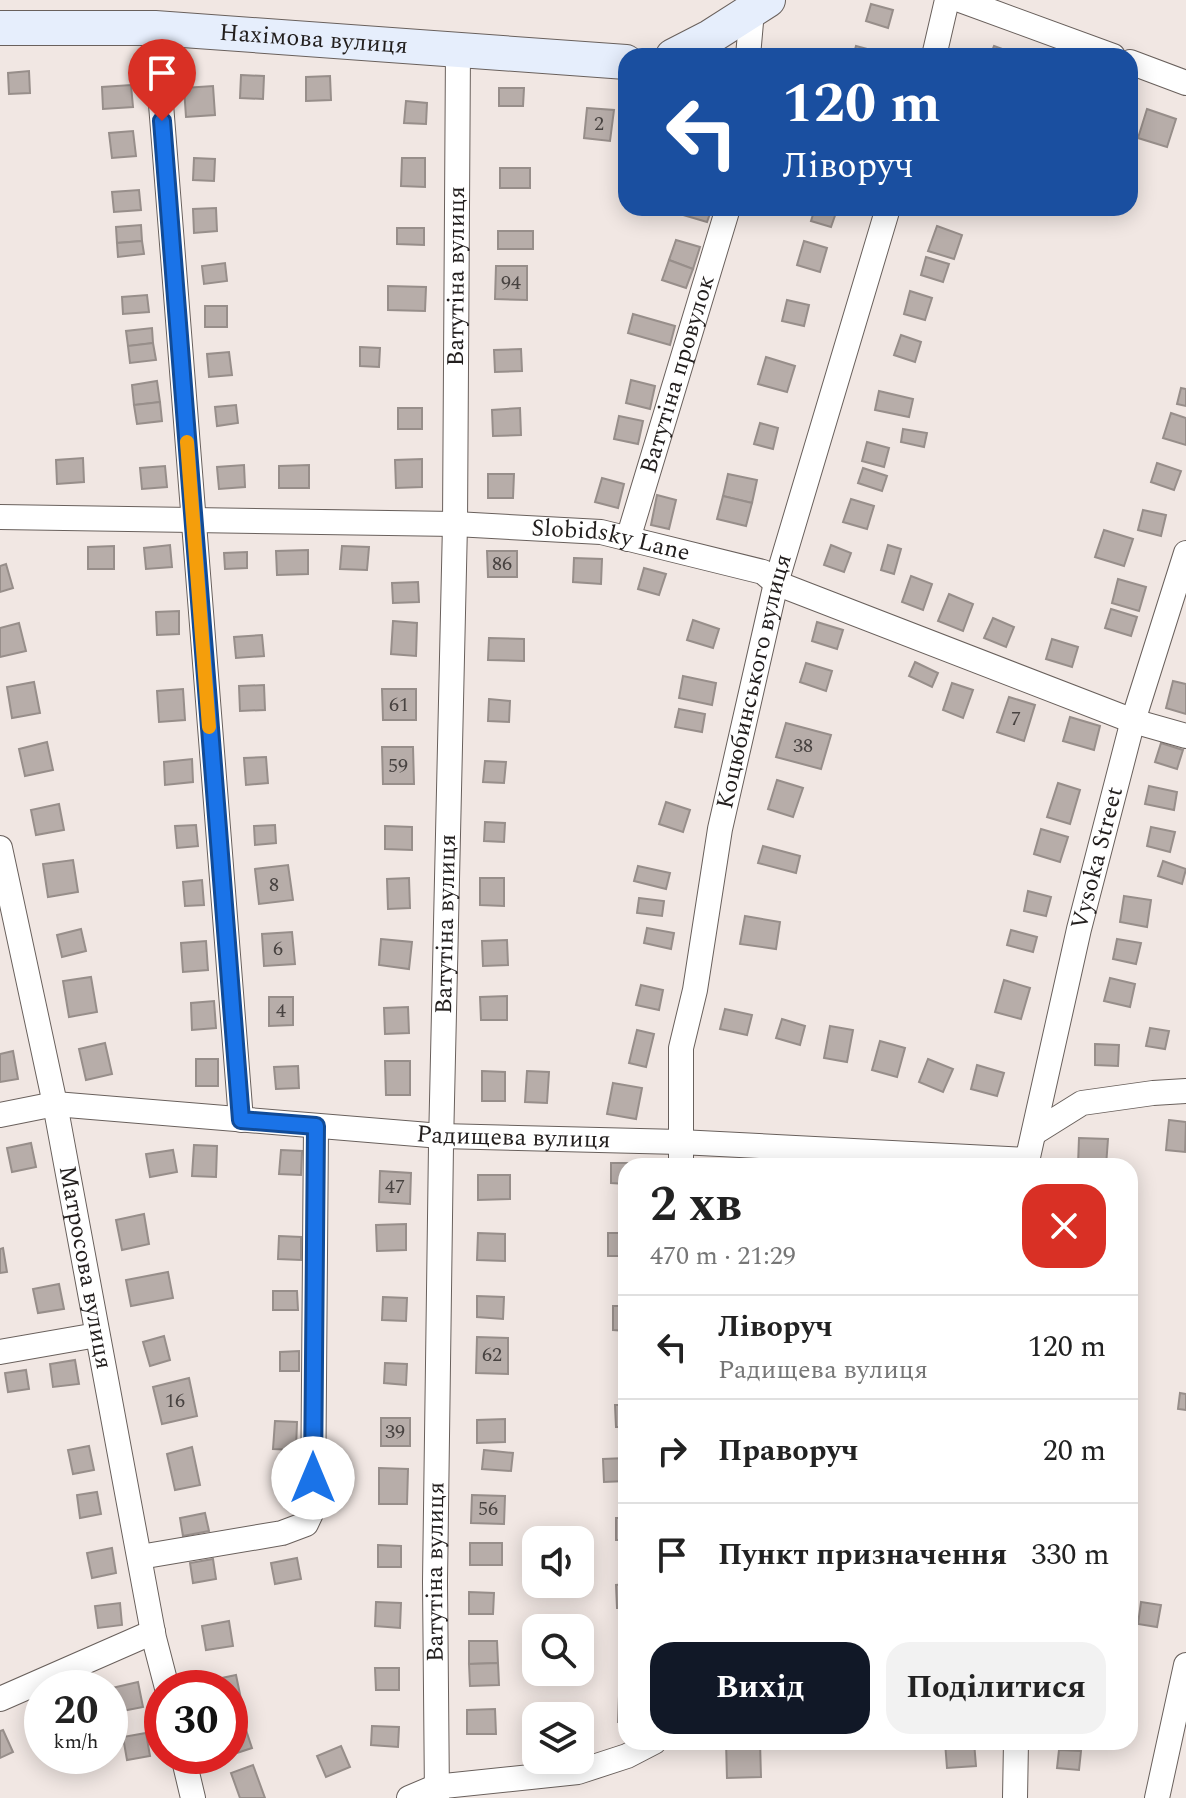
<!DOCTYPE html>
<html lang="uk">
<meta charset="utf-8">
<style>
:root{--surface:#fff;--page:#f2f2f2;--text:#222;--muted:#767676;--line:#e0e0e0;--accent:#111827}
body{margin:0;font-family:Spectral,serif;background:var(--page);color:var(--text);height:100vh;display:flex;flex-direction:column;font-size:30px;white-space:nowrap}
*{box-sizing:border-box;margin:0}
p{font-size:26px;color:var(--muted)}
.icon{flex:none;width:44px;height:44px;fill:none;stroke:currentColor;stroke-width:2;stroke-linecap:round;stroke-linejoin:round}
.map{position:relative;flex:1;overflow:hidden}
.details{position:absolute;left:618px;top:1158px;width:520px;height:592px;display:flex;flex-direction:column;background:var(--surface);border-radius:24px;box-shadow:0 4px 20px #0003}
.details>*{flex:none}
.hud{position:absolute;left:618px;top:48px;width:520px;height:168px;border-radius:24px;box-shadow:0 4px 20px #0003;background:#1a4fa0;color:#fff;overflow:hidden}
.fabs{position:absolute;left:522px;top:1526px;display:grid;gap:16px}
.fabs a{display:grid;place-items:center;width:72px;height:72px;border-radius:16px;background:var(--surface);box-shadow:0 4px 20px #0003;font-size:40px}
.speed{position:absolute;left:24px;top:1670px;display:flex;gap:16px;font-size:40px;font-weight:700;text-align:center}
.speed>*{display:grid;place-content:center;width:104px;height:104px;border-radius:50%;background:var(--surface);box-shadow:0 4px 20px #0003;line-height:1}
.speed small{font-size:20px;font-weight:400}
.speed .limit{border:12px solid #d22;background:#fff;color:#111}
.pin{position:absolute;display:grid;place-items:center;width:68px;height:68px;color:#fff;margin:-82px -34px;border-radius:50% 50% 50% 0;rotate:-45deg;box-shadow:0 0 8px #0007}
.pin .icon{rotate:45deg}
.me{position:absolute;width:88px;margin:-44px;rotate:0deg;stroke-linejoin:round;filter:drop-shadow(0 0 6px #0008)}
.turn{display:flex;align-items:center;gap:28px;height:168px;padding:0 32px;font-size:36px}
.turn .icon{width:104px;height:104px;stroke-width:2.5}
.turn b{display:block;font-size:56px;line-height:68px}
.round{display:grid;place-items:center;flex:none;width:84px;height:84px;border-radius:24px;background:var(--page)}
.summary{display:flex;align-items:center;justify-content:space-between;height:136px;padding:0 32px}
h1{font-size:48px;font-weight:700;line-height:60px}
.primary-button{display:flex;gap:16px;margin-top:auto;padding:16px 32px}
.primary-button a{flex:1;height:92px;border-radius:24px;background:var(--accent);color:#fff;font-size:32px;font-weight:700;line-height:92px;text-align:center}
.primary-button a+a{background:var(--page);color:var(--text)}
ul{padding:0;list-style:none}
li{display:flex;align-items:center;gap:24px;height:104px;padding:0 32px;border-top:2px solid var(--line)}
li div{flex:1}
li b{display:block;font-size:30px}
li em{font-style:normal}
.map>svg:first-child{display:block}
.building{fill:#b7ada9;stroke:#978e8a;stroke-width:2}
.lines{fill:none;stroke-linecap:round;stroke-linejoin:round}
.street-casing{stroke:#69605c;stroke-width:26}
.secondary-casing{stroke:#69605c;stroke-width:36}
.street{stroke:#fff;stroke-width:24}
.secondary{stroke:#e6eefc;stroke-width:34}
.route-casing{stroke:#114b97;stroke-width:20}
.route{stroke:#1a73e8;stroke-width:14}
.slow{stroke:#f59e0b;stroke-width:14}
.labels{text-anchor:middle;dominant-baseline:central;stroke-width:7;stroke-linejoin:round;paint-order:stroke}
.number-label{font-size:20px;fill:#474240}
.street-label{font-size:24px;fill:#221e1d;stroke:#fff4f0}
</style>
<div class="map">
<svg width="1186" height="1798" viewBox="0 0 1186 1798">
<rect width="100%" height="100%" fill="#f1e7e3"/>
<g class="building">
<polygon points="871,4 893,10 888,28 866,21"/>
<polygon points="856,46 882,53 881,56 853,56"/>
<polygon points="994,46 1021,56 990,56"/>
<polygon points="29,71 30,93 9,94 8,73"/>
<polygon points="241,75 264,76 263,99 240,98"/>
<polygon points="330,76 331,100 306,101 306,77"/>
<polygon points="131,85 133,107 103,109 102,87"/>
<polygon points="213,86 215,115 186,117 184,88"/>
<polygon points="499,88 524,88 523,106 499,106"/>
<polygon points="406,101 427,103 426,124 404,123"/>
<polygon points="587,108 614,110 610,141 584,138"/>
<polygon points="1147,109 1176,119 1167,147 1138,138"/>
<polygon points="133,131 136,156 112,158 109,133"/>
<polygon points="194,158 215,159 214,181 193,180"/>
<polygon points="402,158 425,158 425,187 401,186"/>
<rect x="500" y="168" width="30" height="20"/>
<polygon points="139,190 141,210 114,212 112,192"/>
<polygon points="216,208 217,231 194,233 193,209"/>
<polygon points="682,208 712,208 707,222 680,214"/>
<polygon points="815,208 837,210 831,227 811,221"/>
<polygon points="141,225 142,241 117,243 116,227"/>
<polygon points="937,226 962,235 954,259 928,251"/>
<polygon points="397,228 424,228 424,245 397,244"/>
<rect x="498" y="231" width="35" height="18"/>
<polygon points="676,240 700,247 693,269 669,260"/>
<polygon points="142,241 144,254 118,257 117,243"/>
<polygon points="804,241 827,248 820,272 797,265"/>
<polygon points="926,257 949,264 943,282 921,275"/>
<polygon points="669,260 693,269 686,288 662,280"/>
<polygon points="225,263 227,281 204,284 202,266"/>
<polygon points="496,266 527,266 527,300 495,299"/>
<polygon points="388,286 426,287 425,311 388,310"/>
<polygon points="910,291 932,298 925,320 904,314"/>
<polygon points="147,295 149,312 123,314 122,297"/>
<polygon points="787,300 809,305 804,326 782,321"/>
<rect x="205" y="306" width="22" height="21"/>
<polygon points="633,314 675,326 670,345 628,333"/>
<polygon points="152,328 153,343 128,346 126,331"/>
<polygon points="901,335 921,342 915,362 894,355"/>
<polygon points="153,343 156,360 130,363 128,346"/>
<polygon points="360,347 380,348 379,367 360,366"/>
<polygon points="521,349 522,371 495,372 494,350"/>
<polygon points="229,352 232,375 209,377 207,354"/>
<polygon points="766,357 795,366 787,392 758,384"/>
<polygon points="631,380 655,386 650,409 626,403"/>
<polygon points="157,381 160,402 134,405 132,385"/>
<polygon points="1181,388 1186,389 1186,406 1177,404"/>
<polygon points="879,391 913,399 909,417 875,410"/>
<polygon points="160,402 162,421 137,424 134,405"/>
<polygon points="236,405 238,423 217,426 215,407"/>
<rect x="398" y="408" width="24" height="21"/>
<polygon points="520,408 521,435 493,436 492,410"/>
<polygon points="1171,413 1186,418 1186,445 1163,438"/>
<polygon points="619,416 643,421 638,444 614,439"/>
<polygon points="760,423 778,428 773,449 754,444"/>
<polygon points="903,429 927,433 924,447 901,442"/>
<polygon points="867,442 889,448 884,467 862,461"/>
<polygon points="83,458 84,482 57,484 56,460"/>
<polygon points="422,459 422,487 396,488 395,460"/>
<polygon points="1157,463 1181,471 1174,490 1151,482"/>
<polygon points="244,465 245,487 219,489 217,467"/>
<polygon points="309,465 309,488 279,488 279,466"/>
<polygon points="165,466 167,487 142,489 140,468"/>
<polygon points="863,468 887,476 882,491 858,483"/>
<polygon points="488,474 514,474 513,498 488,498"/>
<polygon points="728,474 757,480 752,503 723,496"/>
<polygon points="602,478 624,484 618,508 595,502"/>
<polygon points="657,495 676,500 669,529 651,525"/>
<polygon points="723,496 752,503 746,526 717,519"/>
<polygon points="851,499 874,506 867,529 843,522"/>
<polygon points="1143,510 1166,515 1161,536 1138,530"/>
<polygon points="1104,530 1133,539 1124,566 1095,557"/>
<polygon points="170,545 172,567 146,569 144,548"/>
<polygon points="831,545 851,553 844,572 824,565"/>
<polygon points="888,545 901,549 894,574 881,570"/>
<polygon points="114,546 114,569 88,569 88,547"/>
<polygon points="342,546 369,547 367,570 340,569"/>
<polygon points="308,550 308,574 277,575 276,551"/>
<polygon points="487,551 517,551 517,577 488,577"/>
<polygon points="247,552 247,568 225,569 224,553"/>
<polygon points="574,558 602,559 601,584 573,582"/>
<polygon points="6,564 13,588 0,592 0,566"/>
<polygon points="644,568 666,574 659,595 638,589"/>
<polygon points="911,576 932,584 923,610 902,602"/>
<polygon points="1118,579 1146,587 1139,611 1112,603"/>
<polygon points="418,582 419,602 393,603 392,583"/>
<polygon points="949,594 973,604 963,631 938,621"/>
<polygon points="1111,609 1137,617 1131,636 1105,628"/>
<polygon points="179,611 179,634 157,635 156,612"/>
<polygon points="993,618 1014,627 1006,647 984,638"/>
<polygon points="693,620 719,629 713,648 687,640"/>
<polygon points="393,621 417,623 416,656 391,654"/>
<polygon points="817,622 843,630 837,649 812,641"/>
<polygon points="19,623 26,651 0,657 0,628"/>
<polygon points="262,635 264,656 236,658 234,637"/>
<polygon points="489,638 524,639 524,661 488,660"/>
<polygon points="1052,639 1078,647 1072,667 1046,659"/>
<polygon points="915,662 938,673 932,687 909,676"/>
<polygon points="806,663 832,671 826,691 800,682"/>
<polygon points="683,676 716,683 712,705 679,698"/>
<polygon points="1173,681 1186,684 1186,714 1166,708"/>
<polygon points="34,682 40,713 12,718 7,687"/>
<polygon points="952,683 973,690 963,718 943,710"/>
<polygon points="264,685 265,710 240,711 239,686"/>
<polygon points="183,689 185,720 159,722 157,691"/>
<polygon points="382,689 416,689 416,720 383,720"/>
<polygon points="1009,697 1035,705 1024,741 997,732"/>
<polygon points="489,699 510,701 509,722 488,721"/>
<polygon points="679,709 705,714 702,732 675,727"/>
<polygon points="1070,717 1100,726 1094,750 1063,741"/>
<polygon points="786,723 831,735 821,769 776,757"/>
<polygon points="47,742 53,770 25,776 19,749"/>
<polygon points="1161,743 1183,750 1177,769 1155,762"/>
<polygon points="382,747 413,747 414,784 383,784"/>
<polygon points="266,757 268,783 246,785 244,758"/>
<polygon points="192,759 193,782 165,785 164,762"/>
<polygon points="485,761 506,762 504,783 483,782"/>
<polygon points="777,780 803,788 793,817 768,809"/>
<polygon points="1058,783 1080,790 1070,824 1047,817"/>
<polygon points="1149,786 1177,792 1174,810 1145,804"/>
<polygon points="666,802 690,810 683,832 659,824"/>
<polygon points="59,804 64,830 36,835 31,810"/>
<polygon points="485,822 505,823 504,842 484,841"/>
<polygon points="196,825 198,846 177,848 175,826"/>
<polygon points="275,825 276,843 255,845 254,826"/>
<polygon points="385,826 412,827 412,850 385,849"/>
<polygon points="1151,827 1175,832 1170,852 1147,846"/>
<polygon points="1041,829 1068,837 1060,862 1034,854"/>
<polygon points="763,846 800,856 796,873 758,863"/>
<polygon points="73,860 78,892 48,897 43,864"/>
<polygon points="1163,861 1186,869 1182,884 1158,876"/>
<polygon points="288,865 293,900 259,904 255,869"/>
<polygon points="638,866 670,873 666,889 634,881"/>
<polygon points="409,878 410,908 388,909 387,879"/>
<polygon points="480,878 504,878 504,906 480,905"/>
<polygon points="202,880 204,905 185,906 183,882"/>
<polygon points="1028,891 1051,897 1046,916 1024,911"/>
<polygon points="1124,896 1151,900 1147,927 1120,922"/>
<polygon points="639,898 664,901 662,916 637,913"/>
<polygon points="745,916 780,922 776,949 740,944"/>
<polygon points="647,928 674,933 671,949 644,943"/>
<polygon points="81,929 86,951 62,957 57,935"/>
<polygon points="1011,930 1037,937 1033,952 1007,945"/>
<polygon points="292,932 295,964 264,966 262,934"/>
<polygon points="381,939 412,942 409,969 379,965"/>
<polygon points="1117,939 1141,943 1136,964 1113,959"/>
<polygon points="507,940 508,965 483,966 482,941"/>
<polygon points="206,941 208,970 183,972 181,943"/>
<polygon points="91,977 97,1012 69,1017 63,981"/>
<polygon points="1110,978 1135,984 1130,1007 1104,1001"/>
<polygon points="1004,980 1030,988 1021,1019 995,1012"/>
<polygon points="641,985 663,990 659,1010 636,1005"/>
<polygon points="507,996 507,1020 481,1020 480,997"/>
<polygon points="269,997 293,997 293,1025 269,1026"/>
<polygon points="214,1001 216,1028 192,1030 191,1003"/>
<polygon points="408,1007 409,1033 385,1034 384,1008"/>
<polygon points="725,1009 752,1015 747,1035 720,1029"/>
<polygon points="782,1019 805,1026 800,1045 776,1038"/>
<polygon points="830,1026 853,1030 847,1062 824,1058"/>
<polygon points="1150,1028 1169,1031 1165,1049 1146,1046"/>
<polygon points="637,1030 654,1034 646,1067 629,1063"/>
<polygon points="880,1041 905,1048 897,1077 872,1070"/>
<polygon points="105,1043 112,1074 86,1080 79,1049"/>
<polygon points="1095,1044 1119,1045 1118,1066 1095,1065"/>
<polygon points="13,1051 18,1079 0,1082 0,1054"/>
<rect x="196" y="1059" width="22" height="27"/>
<polygon points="928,1059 953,1069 943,1092 919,1082"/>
<polygon points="385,1061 410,1061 410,1095 386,1095"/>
<polygon points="977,1065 1004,1073 997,1096 971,1089"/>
<polygon points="298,1066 299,1088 276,1089 274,1067"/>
<polygon points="482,1071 505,1072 505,1101 482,1101"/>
<polygon points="527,1071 549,1072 547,1103 525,1102"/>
<polygon points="613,1083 642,1088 636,1119 607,1114"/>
<polygon points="1169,1120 1186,1122 1185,1152 1166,1150"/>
<polygon points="1079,1138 1108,1139 1106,1166 1078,1165"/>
<polygon points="31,1143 36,1167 12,1172 7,1148"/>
<polygon points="194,1145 217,1146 216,1177 192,1176"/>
<polygon points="173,1150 177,1172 150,1177 146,1154"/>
<polygon points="281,1150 302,1151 301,1175 279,1174"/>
<polygon points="611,1163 635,1163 635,1166 626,1166 626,1184 611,1183"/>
<polygon points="380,1171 411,1173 410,1204 379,1202"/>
<polygon points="478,1175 510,1175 510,1199 478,1200"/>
<polygon points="144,1214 149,1244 122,1250 116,1220"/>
<polygon points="406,1224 406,1250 377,1251 376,1225"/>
<polygon points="478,1233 505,1234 505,1261 477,1260"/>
<rect x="608" y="1233" width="18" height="23"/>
<polygon points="279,1236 301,1237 301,1260 278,1259"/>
<polygon points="3,1248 7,1272 0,1273 0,1249"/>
<polygon points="168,1272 173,1298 131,1306 126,1280"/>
<polygon points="59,1284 64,1309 38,1313 33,1289"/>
<polygon points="273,1291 297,1291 298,1310 273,1310"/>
<polygon points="477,1296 504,1297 503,1319 477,1317"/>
<polygon points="383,1297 407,1298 406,1321 382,1320"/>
<polygon points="613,1306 626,1306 626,1331 613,1330"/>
<polygon points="164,1336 170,1360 150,1366 143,1342"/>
<polygon points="477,1337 508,1338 508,1374 476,1373"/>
<polygon points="299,1351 299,1371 280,1371 280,1352"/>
<polygon points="75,1360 79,1384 53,1387 50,1364"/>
<polygon points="385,1363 407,1364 406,1385 384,1383"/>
<polygon points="26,1370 29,1389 8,1392 5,1373"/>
<polygon points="189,1378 197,1416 162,1424 153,1387"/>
<polygon points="1180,1393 1186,1394 1186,1410 1178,1409"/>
<polygon points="615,1405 626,1405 626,1427 616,1427"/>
<rect x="381" y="1418" width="29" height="28"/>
<polygon points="505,1419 505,1442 477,1443 477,1420"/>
<polygon points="275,1421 297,1422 296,1450 273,1449"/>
<polygon points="89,1446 94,1470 73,1474 68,1450"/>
<polygon points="192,1447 200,1485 175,1490 167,1454"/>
<polygon points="484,1450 513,1453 511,1471 482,1469"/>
<polygon points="626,1458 626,1481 604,1482 603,1459"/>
<polygon points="379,1468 408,1469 407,1504 379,1504"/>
<polygon points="97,1492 101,1514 80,1518 77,1495"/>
<polygon points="472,1495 505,1496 504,1524 471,1523"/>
<polygon points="205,1513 209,1531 183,1536 180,1518"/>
<rect x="616" y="1518" width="10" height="22"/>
<rect x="470" y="1543" width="32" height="22"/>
<polygon points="378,1545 401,1546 401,1567 378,1567"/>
<polygon points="112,1548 116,1573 92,1578 87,1553"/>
<polygon points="297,1558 301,1579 275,1584 271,1563"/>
<polygon points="213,1559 216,1579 193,1583 190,1563"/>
<polygon points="626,1584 626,1608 617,1608 616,1585"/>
<polygon points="469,1592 494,1593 493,1614 469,1614"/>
<polygon points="376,1602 401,1603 400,1628 375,1626"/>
<polygon points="1141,1602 1161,1605 1157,1627 1138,1624"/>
<polygon points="120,1603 122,1625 98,1628 95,1606"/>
<polygon points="229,1621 233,1646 206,1650 202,1626"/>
<polygon points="469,1641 497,1641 498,1663 469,1664"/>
<polygon points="498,1663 499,1685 470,1686 469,1664"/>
<polygon points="375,1668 399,1668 399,1690 376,1690"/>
<polygon points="236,1675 241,1699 230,1701 230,1688 214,1688 212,1680"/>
<polygon points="138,1682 143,1707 117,1712 112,1688"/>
<polygon points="619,1696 626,1697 626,1722 618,1722"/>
<polygon points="495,1709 496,1734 467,1734 467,1710"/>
<polygon points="42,1712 42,1736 36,1739 26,1719"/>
<polygon points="242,1718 252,1748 231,1755 230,1722"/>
<polygon points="372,1726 399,1727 398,1747 371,1745"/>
<polygon points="3,1730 13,1752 0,1758 0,1731"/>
<polygon points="146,1733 150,1756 127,1760 123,1737"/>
<polygon points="726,1742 760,1742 761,1777 727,1778"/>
<polygon points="811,1742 841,1742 841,1745 811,1746"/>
<polygon points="945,1742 974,1742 976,1766 947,1768"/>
<polygon points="341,1746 350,1767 326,1777 317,1756"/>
<polygon points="1059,1750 1081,1751 1079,1770 1057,1768"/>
<polygon points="253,1765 265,1798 240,1798 231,1773"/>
</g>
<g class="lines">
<defs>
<g id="street">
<polyline points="960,0 1113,56"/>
<polyline points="155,28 241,1120"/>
<polyline points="748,56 752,11"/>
<polyline points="934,56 947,0"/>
<polyline points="1130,62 1186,83"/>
<path id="s1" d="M 0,517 L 455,524 L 601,532 L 763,572 L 776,583 L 1133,721 L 1186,736"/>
<path id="s2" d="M 628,539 L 728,208"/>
<path id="s3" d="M 0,848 L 55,1104 L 154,1638 L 167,1688"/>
<path id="s4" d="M 0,1115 L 55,1104 L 441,1136 L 680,1142 L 1028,1160"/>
<polyline points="1034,1133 1082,1103 1153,1093 1186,1091"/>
<path id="s5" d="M 681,1166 L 681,1048 L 695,990 L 720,829 L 776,583 L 888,208"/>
<path id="s6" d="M 1026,1166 L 1079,929 L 1132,724 L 1186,553"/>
<polyline points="0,1352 97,1335"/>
<polyline points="140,1557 282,1533 306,1524 313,1509 316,1126"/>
<polyline points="0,1699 153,1632"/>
<polyline points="183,1756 193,1798"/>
<polyline points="409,1798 435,1787 578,1772 627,1756 654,1742"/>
<path id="s7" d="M 437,1798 L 435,1582 L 441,1145 L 455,524 L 458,49"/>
<polyline points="1015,1798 1016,1742"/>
<polyline points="1157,1798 1186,1665"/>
</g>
<g id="secondary">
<path id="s8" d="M 0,28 L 155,28 L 626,62"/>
<polyline points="673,56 710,37 768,0"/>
</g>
</defs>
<use href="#street" class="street-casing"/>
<use href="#secondary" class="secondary-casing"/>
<use href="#street" class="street"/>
<use href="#secondary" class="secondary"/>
</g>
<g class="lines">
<defs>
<polyline id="route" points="162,121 241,1120 316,1126 313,1478"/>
</defs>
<use href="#route" class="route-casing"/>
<use href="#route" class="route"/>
<polyline class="slow" points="187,442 209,727"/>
</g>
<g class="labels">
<g class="number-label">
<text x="599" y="124">2</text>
<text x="511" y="283">94</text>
<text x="502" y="564">86</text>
<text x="399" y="705">61</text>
<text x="1016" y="719">7</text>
<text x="803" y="746">38</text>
<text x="398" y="766">59</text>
<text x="274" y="885">8</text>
<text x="278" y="949">6</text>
<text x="281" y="1011">4</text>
<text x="395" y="1187">47</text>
<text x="492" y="1355">62</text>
<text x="175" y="1401">16</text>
<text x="395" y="1432">39</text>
<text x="488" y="1509">56</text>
</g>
<g class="street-label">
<text stroke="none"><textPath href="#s8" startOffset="314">Нахімова вулиця</textPath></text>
<text stroke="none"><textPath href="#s7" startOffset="1522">Ватутіна вулиця</textPath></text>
<text stroke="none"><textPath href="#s2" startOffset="172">Ватутіна провулок</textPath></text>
<text stroke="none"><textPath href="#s1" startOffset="612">Slobidsky Lane</textPath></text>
<text stroke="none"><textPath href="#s5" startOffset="492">Коцюбинського вулиця</textPath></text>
<text stroke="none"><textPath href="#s6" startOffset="316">Vysoka Street</textPath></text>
<text stroke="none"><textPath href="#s7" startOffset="874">Ватутіна вулиця</textPath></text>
<text stroke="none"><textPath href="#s4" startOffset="516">Радищева вулиця</textPath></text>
<text stroke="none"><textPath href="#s3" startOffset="428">Матросова вулиця</textPath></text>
<text stroke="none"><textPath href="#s7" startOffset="226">Ватутіна вулиця</textPath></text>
</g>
</g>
</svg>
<div class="fabs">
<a><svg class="icon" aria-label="sound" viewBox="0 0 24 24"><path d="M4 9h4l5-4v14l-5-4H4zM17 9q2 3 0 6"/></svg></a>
<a><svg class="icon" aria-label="search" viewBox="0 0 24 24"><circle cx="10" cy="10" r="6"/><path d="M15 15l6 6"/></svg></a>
<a><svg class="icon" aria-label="layers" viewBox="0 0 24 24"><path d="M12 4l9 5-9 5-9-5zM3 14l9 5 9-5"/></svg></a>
</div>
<div class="speed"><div>20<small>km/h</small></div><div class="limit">30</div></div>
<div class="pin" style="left:162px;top:121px;background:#d93025"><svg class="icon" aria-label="arrive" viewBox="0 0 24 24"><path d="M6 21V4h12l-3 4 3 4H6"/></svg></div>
<svg class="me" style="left:313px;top:1478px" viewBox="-20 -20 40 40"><circle r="19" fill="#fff"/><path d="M0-13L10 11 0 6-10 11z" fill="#1a73e8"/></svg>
<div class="hud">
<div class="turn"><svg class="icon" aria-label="left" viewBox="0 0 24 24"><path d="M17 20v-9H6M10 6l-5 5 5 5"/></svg><div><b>120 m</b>Ліворуч</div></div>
</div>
<section class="details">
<div class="summary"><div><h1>2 хв</h1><p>470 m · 21:29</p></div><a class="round" style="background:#d93025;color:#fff"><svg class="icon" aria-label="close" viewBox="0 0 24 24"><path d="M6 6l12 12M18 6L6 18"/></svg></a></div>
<ul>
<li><svg class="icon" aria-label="left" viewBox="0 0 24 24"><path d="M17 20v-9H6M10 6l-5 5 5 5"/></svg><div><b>Ліворуч</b><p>Радищева вулиця</p></div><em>120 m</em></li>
<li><svg class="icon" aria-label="right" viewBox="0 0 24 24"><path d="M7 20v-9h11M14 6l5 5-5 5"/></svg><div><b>Праворуч</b></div><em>20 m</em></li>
<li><svg class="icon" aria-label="arrive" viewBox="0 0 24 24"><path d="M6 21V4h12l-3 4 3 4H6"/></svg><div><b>Пункт призначення</b></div><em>330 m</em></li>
</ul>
<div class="primary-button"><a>Вихід</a><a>Поділитися</a></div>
</section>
</div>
